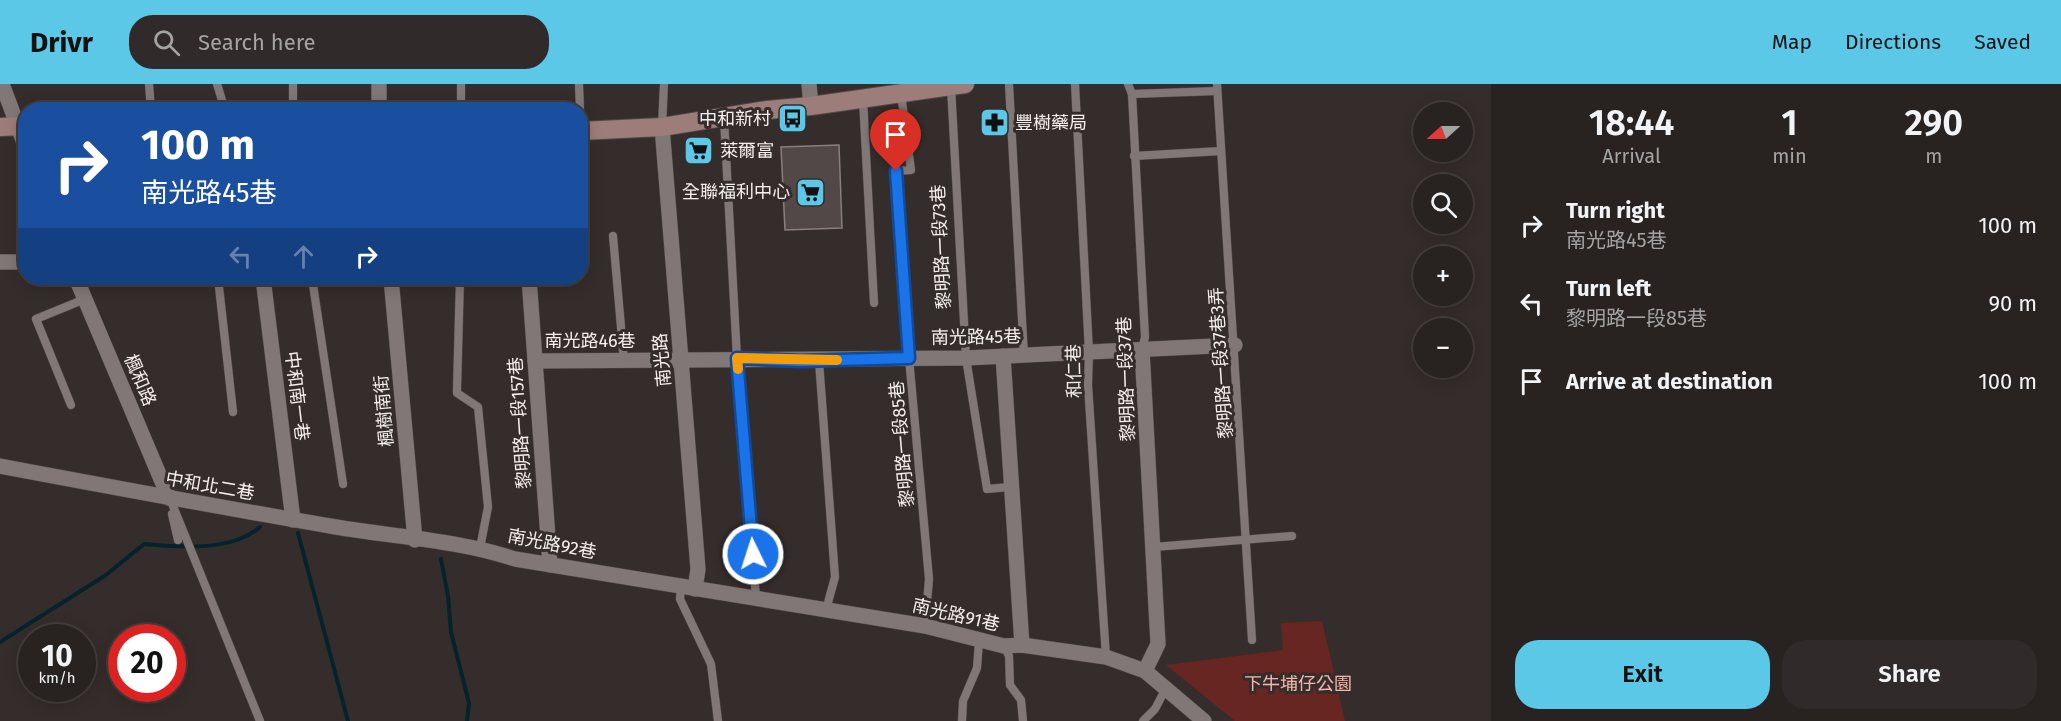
<!DOCTYPE html>
<meta charset="utf-8">
<style>
:root{--surface:#282221;--page:#302a2a;--text:#f1f3f6;--muted:#a5a4a5;--line:#443f3f;--accent:#5bc8e7}
body{margin:0;font-family:"Fira Sans","Noto Sans TC",sans-serif;background:var(--page);color:var(--text);height:100vh;display:flex;flex-direction:column;font-size:22px;white-space:nowrap}
*{box-sizing:border-box;margin:0}
p{font-size:20px;color:var(--muted)}
.icon{flex:none;width:33px;height:33px;fill:none;stroke:currentColor;stroke-width:2;stroke-linecap:round;stroke-linejoin:round}
.map{position:relative;flex:1;overflow:hidden}
.sheet{display:flex;flex-direction:column;background:var(--surface);width:570px}
.sheet>*{flex:none}
.top-card{position:absolute;left:18px;top:18px;width:570px;height:183px;border-radius:24px;box-shadow:0 3px 15px #0003,0 0 0 2px var(--line);background:#1a4fa0;color:#fff;overflow:hidden}
.needle{width:39px;rotate:249deg}
.fabs{position:absolute;left:1413px;top:18px;display:grid;gap:12px}
.fabs a{display:grid;place-items:center;width:60px;height:60px;border-radius:50%;background:var(--surface);box-shadow:0 3px 15px #0003,0 0 0 2px var(--line);font-size:30px}
.speed{position:absolute;left:18px;top:540px;display:flex;gap:12px;font-size:30px;font-weight:700;text-align:center}
.speed>*{display:grid;place-content:center;width:78px;height:78px;border-radius:50%;background:var(--surface);box-shadow:0 3px 15px #0003,0 0 0 2px var(--line);line-height:1}
.speed small{font-size:15px;font-weight:400}
.speed .limit{border:9px solid #d22;background:#fff;color:#111}
.pin{position:absolute;display:grid;place-items:center;width:51px;height:51px;color:#fff;margin:-62px -26px;border-radius:50% 50% 50% 0;rotate:-45deg;box-shadow:0 0 6px #0007}
.pin .icon{rotate:45deg}
.me{position:absolute;width:66px;margin:-33px;rotate:356deg;stroke-linejoin:round;filter:drop-shadow(0 0 4px #0008)}
.turn{display:flex;align-items:center;gap:21px;height:126px;padding:0 24px;font-size:27px}
.turn .icon{width:78px;height:78px;stroke-width:2.5}
.turn b{display:block;font-size:42px;line-height:51px}
.lanes{display:flex;align-items:center;height:57px;padding:0 24px;background:#0003;justify-content:center;gap:30px;direction:ltr}
.lanes .off{opacity:.35}
.eta{display:flex;justify-content:space-evenly;align-items:center;height:102px;text-align:center}
.eta b{font-size:36px;font-weight:600;line-height:42px}
.action{display:flex;gap:12px;margin-top:auto;padding:12px 24px}
.action a{flex:1;height:69px;border-radius:24px;background:var(--accent);color:#111;font-size:24px;font-weight:600;line-height:69px;text-align:center}
.action a+a{background:var(--page);color:var(--text)}
ul{padding:0;list-style:none}
li{display:flex;align-items:center;gap:18px;height:78px;padding:0 24px}
li div{flex:1}
li b{display:block;font-size:22px}
li em{font-style:normal}
header{display:flex;align-items:center;gap:36px;box-sizing:border-box;height:84px;padding:0 30px;background:var(--accent);color:#111}
header strong{font-size:28px}
nav{display:flex;gap:33px;margin-inline-start:auto;font-size:21px}
.search{width:420px;height:54px;background:var(--page);display:flex;align-items:center;gap:15px;box-sizing:border-box;padding:0 21px;border-radius:24px;color:var(--muted);font-size:22px}
main{display:flex;flex:1;min-height:0}
.map>svg:first-child{display:block}
.green{fill:#672621}
.lines{fill:none;stroke-linecap:round;stroke-linejoin:round}
.stream{stroke:#04232b;stroke-width:4}
.building{fill:#514847;stroke:#897f7e;stroke-width:1.5}
.lane-casing{stroke:#514948;stroke-width:9}
.street-casing{stroke:#514948;stroke-width:16}
.secondary-casing{stroke:#514948;stroke-width:20}
.lane{stroke:#817776;stroke-width:8}
.street{stroke:#817776;stroke-width:15}
.secondary{stroke:#9c7d79;stroke-width:18}
.route-casing{stroke:#114b97;stroke-width:15}
.route{stroke:#1a73e8;stroke-width:10}
.slow{stroke:#f59e0b;stroke-width:10}
.labels{text-anchor:middle;dominant-baseline:central;stroke-width:6;stroke-linejoin:round;paint-order:stroke}
.poi-label{font-size:18px;fill:#f4efee;stroke:#352d2c;text-anchor:end}
.street-label{font-size:18px;fill:#f4efee;stroke:#352d2c}
.park-label{font-size:18px;fill:#f6b5ac;stroke:#352d2c}
</style>
<header>
<strong>Drivr</strong>
<div class="search"><svg class="icon" aria-label="search" viewBox="0 0 24 24"><circle cx="10" cy="10" r="6"/><path d="M15 15l6 6"/></svg>Search here</div>
<nav><a>Map</a><a>Directions</a><a>Saved</a></nav>
</header>
<main>
<div class="map">
<svg width="1491" height="637" viewBox="0 0 1491 637">
<rect width="100%" height="100%" fill="#352d2c"/>
<polygon class="green" points="1322,537 1345,637 1235,637 1166,581 1283,566 1281,539"/>
<g class="lines">
<g class="stream">
<polyline points="298,449 348,637"/>
<polyline points="441,475 448,512 451,548 469,619 467,637"/>
<path d="M 0,558 L 106,491 L 144,460 C 180,463 231,468 260,443"/>
</g>
</g>
<polygon class="building" points="839,61 842,144 785,146 781,63"/>
<g class="lines">
<defs>
<g id="lane">
<polyline points="149,0 151,26"/>
<polyline points="217,0 225,26"/>
<polyline points="293,0 293,26"/>
<polyline points="579,0 580,26"/>
<polyline points="1009,0 1024,272"/>
<polyline points="1075,0 1089,268 1088,301 1106,573"/>
<polyline points="1128,0 1132,10 1145,253 1142,266"/>
<polyline points="1217,0 1252,556"/>
<polyline points="951,3 966,274 987,405 1010,403"/>
<polyline points="901,10 911,86 896,87 909,274 929,495 925,542"/>
<polyline points="1132,10 1217,7"/>
<polyline points="863,15 874,219"/>
<polyline points="461,26 461,0"/>
<polyline points="580,29 581,47"/>
<polyline points="724,34 737,274 756,514"/>
<polyline points="662,42 664,0"/>
<polyline points="1134,72 1221,67"/>
<polyline points="613,152 624,277"/>
<polyline points="218,194 233,328"/>
<polyline points="312,194 343,400"/>
<polyline points="460,194 457,305 457,309 478,323 488,423 480,464"/>
<polyline points="819,277 835,493 826,526"/>
<polyline points="71,321 36,235 85,215"/>
<polyline points="171,417 260,637"/>
<polyline points="172,430 178,456"/>
<polyline points="1154,463 1292,452"/>
<polyline points="681,503 680,515 711,580 718,637"/>
<polyline points="1004,562 1009,572 1010,601 1021,616 1023,637"/>
<polyline points="962,637 963,617 977,584 979,557"/>
<polyline points="1143,637 1155,625 1165,606"/>
</g>
<g id="street">
<polyline points="2,0 26,64"/>
<polyline points="379,0 379,26"/>
<polyline points="809,0 811,22"/>
<polyline points="662,43 698,485 695,505"/>
<polyline points="0,178 26,178"/>
<polyline points="76,194 169,414"/>
<polyline points="263,194 293,436"/>
<polyline points="391,194 415,456"/>
<polyline points="529,194 550,481"/>
<polyline points="1142,266 1158,560 1145,587"/>
<polyline points="1003,272 1022,561"/>
<polyline points="535,277 966,274 1235,261"/>
<path d="M 0,382 C 112,403 224,424 336,443 C 395,453 458,456 515,475 L 925,542 L 1004,562 L 1022,561 L 1106,573 L 1145,587 L 1204,637"/>
</g>
<g id="secondary">
<polyline points="0,43 26,42"/>
<polyline points="580,47 662,43 767,26 811,22 965,0"/>
</g>
</defs>
<use href="#lane" class="lane-casing"/>
<use href="#street" class="street-casing"/>
<use href="#secondary" class="secondary-casing"/>
<use href="#lane" class="lane"/>
<use href="#street" class="street"/>
<use href="#secondary" class="secondary"/>
</g>
<g class="lines">
<defs>
<polyline id="route" points="753,470 737,274 801,277 909,274 896,87"/>
</defs>
<use href="#route" class="route-casing"/>
<use href="#route" class="route"/>
<polyline class="slow" points="738,285 737,274 837,276"/>
</g>
<defs>
<symbol id="bus-square" viewBox="-11 -11 22 22"><rect x="-9" y="-9" width="18" height="18" rx="4" fill="#5bc8e7" stroke="#352d2c"/><path d="M-5-6H5V4H4V6H2V4H-2V6H-4V4H-5ZM-3.5-4V0h7V-4ZM-3.5 1.2v1.5H-2V1.2ZM2 1.2v1.5H3.5V1.2Z" fill="#111"/></symbol>
<symbol id="pharmacy-square" viewBox="-11 -11 22 22"><rect x="-9" y="-9" width="18" height="18" rx="4" fill="#5bc8e7" stroke="#352d2c"/><path d="M-2-6h4v4h4v4h-4v4h-4v-4h-4v-4h4Z" fill="#111"/></symbol>
<symbol id="supermarket-square" viewBox="-11 -11 22 22"><rect x="-9" y="-9" width="18" height="18" rx="4" fill="#5bc8e7" stroke="#352d2c"/><path d="M-6-5.5h2.5l.6 2H6L4.5 2H-2.5L-4.4-4H-6ZM-1.5 3.2a1.3 1.3 0 1 0 .1 0ZM3 3.2a1.3 1.3 0 1 0 .1 0Z" fill="#111"/></symbol>
</defs>
<g fill-rule="evenodd">
<use href="#bus-square" x="776" y="18" width="33" height="33"/>
<use href="#pharmacy-square" x="978" y="22" width="33" height="33"/>
<use href="#supermarket-square" x="682" y="50" width="33" height="33"/>
<use href="#supermarket-square" x="794" y="92" width="33" height="33"/>
</g>
<g class="labels">
<g class="poi-label">
<text x="771" y="35">中和新村</text>
<text x="1015" y="39" text-anchor="start">豐樹藥局</text>
<text x="720" y="67" text-anchor="start">萊爾富</text>
<text x="790" y="108">全聯福利中心</text>
</g>
<g class="street-label">
<text transform="translate(941 163) rotate(-93)">黎明路一段73巷</text>
<text transform="translate(976 253) rotate(-1)">南光路45巷</text>
<text x="590" y="257">南光路46巷</text>
<text transform="translate(662 276) rotate(-95)">南光路</text>
<text transform="translate(1221 279) rotate(-94)">黎明路一段37巷3弄</text>
<text transform="translate(1074 287) rotate(-91)">和仁巷</text>
<text transform="translate(1126 295) rotate(-92)">黎明路一段37巷</text>
<text transform="translate(140 296) rotate(67)">楓和路</text>
<text transform="translate(297 312) rotate(83)">中和南一巷</text>
<text transform="translate(384 327) rotate(-95)">楓樹南街</text>
<text transform="translate(520 339) rotate(-94)">黎明路一段157巷</text>
<text transform="translate(902 360) rotate(-95)">黎明路一段85巷</text>
<text transform="translate(210 402) rotate(10)">中和北二巷</text>
<text transform="translate(552 460) rotate(11)">南光路92巷</text>
<text transform="translate(956 531) rotate(13)">南光路91巷</text>
</g>
<g class="park-label">
<text x="1298" y="600">下牛埔仔公園</text>
</g>
</g>
</svg>
<div class="fabs">
<a><svg class="needle" viewBox="-14 -14 28 28"><path d="M0-13l5 13h-10z" fill="#e53935"/><path d="M0 13l5-13h-10z" fill="#a5a4a5"/></svg></a>
<a><svg class="icon" aria-label="search" viewBox="0 0 24 24"><circle cx="10" cy="10" r="6"/><path d="M15 15l6 6"/></svg></a>
<a>+</a>
<a>−</a>
</div>
<div class="speed"><div>10<small>km/h</small></div><div class="limit">20</div></div>
<div class="pin" style="left:896px;top:87px;background:#d93025"><svg class="icon" aria-label="arrive" viewBox="0 0 24 24"><path d="M6 21V4h12l-3 4 3 4H6"/></svg></div>
<svg class="me" style="left:753px;top:470px" viewBox="-20 -20 40 40"><circle r="17" fill="#1a73e8" stroke="#fff" stroke-width="3"/><path d="M0-11L8 9 0 5-8 9z" fill="#fff"/></svg>
<div class="top-card">
<div class="turn"><svg class="icon" aria-label="right" viewBox="0 0 24 24"><path d="M7 20v-9h11M14 6l5 5-5 5"/></svg><div><b>100 m</b>南光路45巷</div></div>
<div class="lanes"><svg class="icon off" aria-label="left" viewBox="0 0 24 24"><path d="M17 20v-9H6M10 6l-5 5 5 5"/></svg><svg class="icon off" aria-label="ahead" viewBox="0 0 24 24"><path d="M12 20V5M6 11l6-6 6 6"/></svg><svg class="icon" aria-label="right" viewBox="0 0 24 24"><path d="M7 20v-9h11M14 6l5 5-5 5"/></svg></div>
</div>
</div>
<section class="sheet">
<div class="eta">
<div><b>18:44</b><p>Arrival</p></div>
<div><b>1</b><p>min</p></div>
<div><b>290</b><p>m</p></div>
</div>
<ul>
<li><svg class="icon" aria-label="right" viewBox="0 0 24 24"><path d="M7 20v-9h11M14 6l5 5-5 5"/></svg><div><b>Turn right</b><p>南光路45巷</p></div><em>100 m</em></li>
<li><svg class="icon" aria-label="left" viewBox="0 0 24 24"><path d="M17 20v-9H6M10 6l-5 5 5 5"/></svg><div><b>Turn left</b><p>黎明路一段85巷</p></div><em>90 m</em></li>
<li><svg class="icon" aria-label="arrive" viewBox="0 0 24 24"><path d="M6 21V4h12l-3 4 3 4H6"/></svg><div><b>Arrive at destination</b></div><em>100 m</em></li>
</ul>
<div class="action"><a>Exit</a><a>Share</a></div>
</section>
</main>
